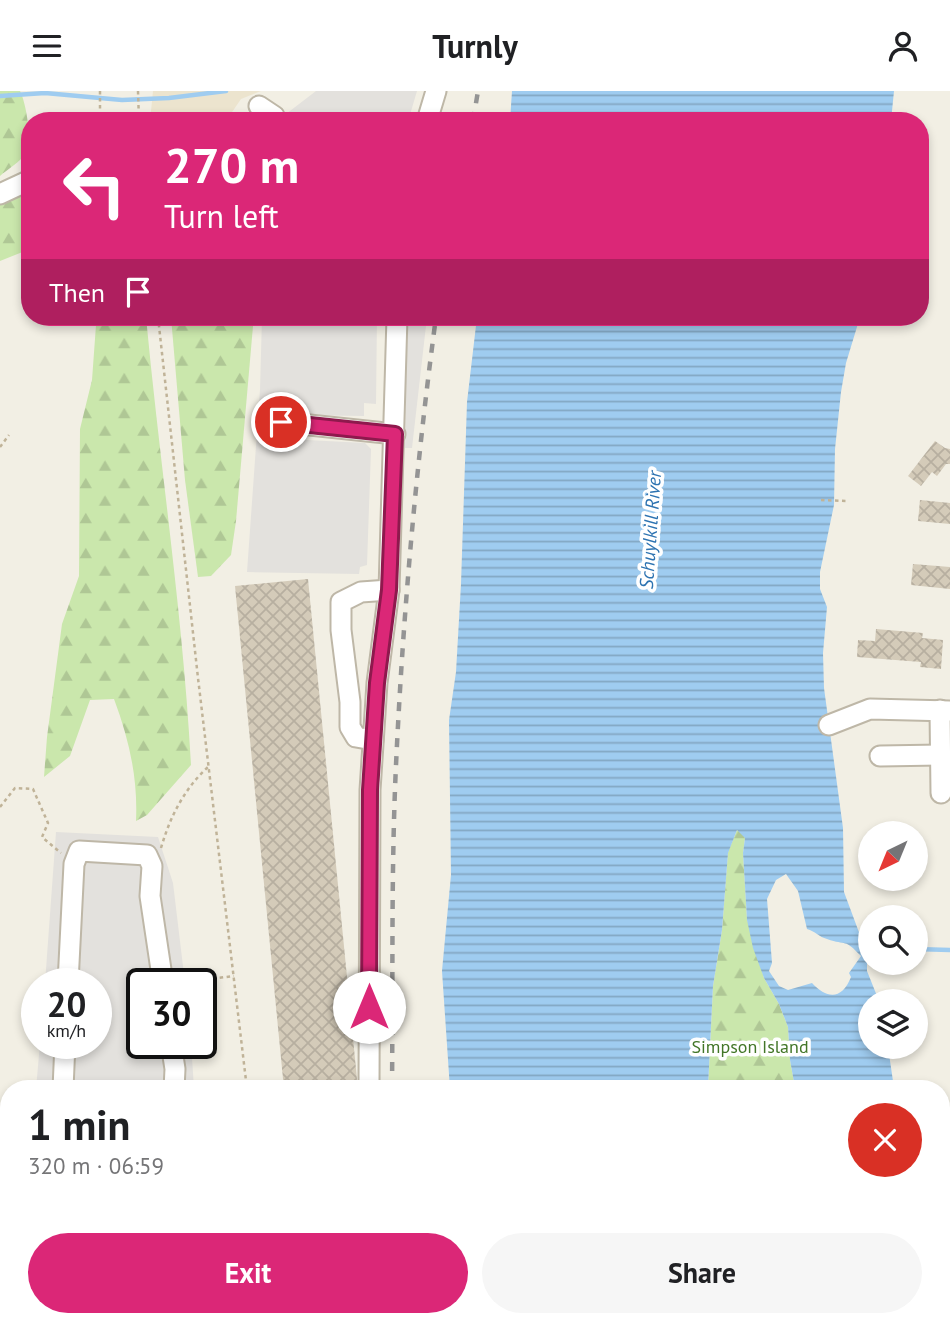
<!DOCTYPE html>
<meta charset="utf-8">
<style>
:root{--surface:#fff;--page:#f6f6f6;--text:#202124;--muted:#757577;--accent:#db2777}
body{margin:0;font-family:"PT Sans",sans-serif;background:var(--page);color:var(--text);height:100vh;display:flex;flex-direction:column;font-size:26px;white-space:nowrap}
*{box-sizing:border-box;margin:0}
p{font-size:23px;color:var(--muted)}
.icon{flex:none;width:38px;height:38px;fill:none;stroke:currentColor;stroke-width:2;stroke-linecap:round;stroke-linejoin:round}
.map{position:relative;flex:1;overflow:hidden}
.details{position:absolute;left:0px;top:989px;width:950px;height:247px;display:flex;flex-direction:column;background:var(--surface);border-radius:28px 28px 0 0;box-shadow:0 4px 10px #0003}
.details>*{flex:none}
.guide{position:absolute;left:21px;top:21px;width:908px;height:214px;border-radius:28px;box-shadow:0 4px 10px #0003;background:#db2777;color:#fff;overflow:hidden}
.needle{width:46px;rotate:223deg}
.fabs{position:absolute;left:858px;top:730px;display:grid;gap:14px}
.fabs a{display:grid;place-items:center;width:70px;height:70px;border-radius:50%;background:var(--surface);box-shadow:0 4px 10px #0003;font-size:35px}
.speed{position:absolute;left:21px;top:877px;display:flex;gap:14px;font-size:35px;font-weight:700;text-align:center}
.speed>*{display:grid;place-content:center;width:91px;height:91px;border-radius:50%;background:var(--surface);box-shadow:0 4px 10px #0003;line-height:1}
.speed small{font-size:18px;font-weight:400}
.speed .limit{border:4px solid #111;border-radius:10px;background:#fff;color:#111}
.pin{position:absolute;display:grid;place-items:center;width:60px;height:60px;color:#fff;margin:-30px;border:4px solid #fff;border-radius:50%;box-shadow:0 2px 7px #0007}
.me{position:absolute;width:77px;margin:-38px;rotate:0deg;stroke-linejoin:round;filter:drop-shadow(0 0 5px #0008)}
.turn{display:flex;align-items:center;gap:24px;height:147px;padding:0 28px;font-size:32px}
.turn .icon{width:91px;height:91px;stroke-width:2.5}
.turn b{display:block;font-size:49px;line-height:60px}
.then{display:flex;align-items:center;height:66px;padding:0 28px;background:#0003;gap:14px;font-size:26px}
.round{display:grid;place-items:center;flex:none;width:74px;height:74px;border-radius:37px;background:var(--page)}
.overview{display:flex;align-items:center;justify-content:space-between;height:119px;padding:0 28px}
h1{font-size:42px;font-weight:800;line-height:52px}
.cta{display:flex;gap:14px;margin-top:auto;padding:14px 28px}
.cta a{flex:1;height:80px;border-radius:42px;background:var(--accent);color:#fff;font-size:28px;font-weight:800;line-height:80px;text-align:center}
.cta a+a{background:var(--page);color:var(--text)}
header{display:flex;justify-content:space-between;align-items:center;height:91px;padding:0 28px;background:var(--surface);font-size:32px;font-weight:800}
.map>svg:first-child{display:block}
.education{fill:#ece4ce}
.forest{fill:url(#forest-firs)}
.parking{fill:#e3e1dd}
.water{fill:url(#water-rules);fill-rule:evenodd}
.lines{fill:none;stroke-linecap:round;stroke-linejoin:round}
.stream{stroke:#9fccf0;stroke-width:4.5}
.building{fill:url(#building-cross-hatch)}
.minor-casing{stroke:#beb7a7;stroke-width:23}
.path{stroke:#c0b398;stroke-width:2.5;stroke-dasharray:3.5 3.5;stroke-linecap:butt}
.minor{stroke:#fff;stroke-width:19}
.rail{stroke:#949494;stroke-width:4.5;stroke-dasharray:9 9;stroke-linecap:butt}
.route-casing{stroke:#8e194d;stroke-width:18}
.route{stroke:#db2777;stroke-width:12}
.labels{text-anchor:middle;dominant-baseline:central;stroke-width:7;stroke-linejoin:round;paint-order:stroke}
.park-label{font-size:18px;fill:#427627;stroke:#fff}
.water-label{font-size:19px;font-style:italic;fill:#2d73b1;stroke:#fff}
</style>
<header><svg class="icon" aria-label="menu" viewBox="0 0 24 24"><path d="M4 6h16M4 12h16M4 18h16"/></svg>Turnly<svg class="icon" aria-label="person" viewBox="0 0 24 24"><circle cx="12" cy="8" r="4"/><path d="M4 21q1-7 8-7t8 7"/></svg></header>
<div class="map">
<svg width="950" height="1234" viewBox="0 0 950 1234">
<defs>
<pattern id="forest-firs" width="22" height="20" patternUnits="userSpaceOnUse" patternTransform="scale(1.75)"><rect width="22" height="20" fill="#cae7ac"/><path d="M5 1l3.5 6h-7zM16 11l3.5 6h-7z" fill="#afc795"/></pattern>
<pattern id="water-rules" width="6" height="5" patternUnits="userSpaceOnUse" patternTransform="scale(1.75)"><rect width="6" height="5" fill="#9fccf0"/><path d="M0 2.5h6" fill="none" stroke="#83a7c3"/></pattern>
<pattern id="building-cross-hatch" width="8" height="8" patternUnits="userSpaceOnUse" patternTransform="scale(1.75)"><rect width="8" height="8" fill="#d4cbb9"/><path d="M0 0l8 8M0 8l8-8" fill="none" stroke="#b7afa0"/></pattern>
</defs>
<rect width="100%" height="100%" fill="#f2efe4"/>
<polygon class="education" points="153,0 261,0 241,8 228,27 150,30"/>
<g class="forest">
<path d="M 0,0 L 20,0 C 26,11 33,52 26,62 C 20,71 8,78 0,85 Z"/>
<polygon points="30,98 30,158 0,170 0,110"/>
<path d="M 99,226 L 146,226 C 160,375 183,524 191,674 L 147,724 L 136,730 C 138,687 129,648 114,608 L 90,609 L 70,665 L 44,686 L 47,646 L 62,533 L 79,485 L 80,338 L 92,289 L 96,234 Z"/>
<polygon points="171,226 247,226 253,235 236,430 231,464 211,485 198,486 185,389"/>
<polygon points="737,739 742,741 745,747 743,762 747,828 764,887 779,913 788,936 790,969 795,997 708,998 713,895 722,839 728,761"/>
<polygon points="695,1227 765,1227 764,1234 696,1234"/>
</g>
<g class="parking">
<polygon points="316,0 417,0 409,27 400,23 397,30 263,30 249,23 267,8 286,23"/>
<polygon points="262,226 377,226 376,313 364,312 364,325 290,324 288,348 365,352 371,358 367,474 360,476 359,483 247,481 260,299"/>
<polygon points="407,226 427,226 412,357 405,357"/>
<polygon points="56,741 158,746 173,792 185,892 142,892 142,952 191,952 194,997 36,998 40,952 96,952 96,892 45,892"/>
</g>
<g class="water">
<polygon points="512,0 894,0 891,30 510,30"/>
<path d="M 477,226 L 860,226 L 846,272 L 841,301 L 835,358 L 834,414 L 820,481 L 820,498 L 827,516 L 823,562 L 824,597 L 843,737 L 844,801 L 860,844 L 867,857 L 867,880 L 879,910 L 870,910 L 870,956 L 888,956 L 894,997 L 795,997 L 790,969 L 788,936 L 779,913 L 764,887 L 753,857 L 747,829 L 743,762 L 745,747 L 737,739 L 728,762 L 722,839 L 713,895 L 708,997 L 450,998 L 442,880 L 451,784 L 449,629 L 456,581 L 461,493 L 467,311 ZM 786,783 L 798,800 L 807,838 C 815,840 819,846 827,848 C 847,855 844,847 861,865 L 849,882 L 851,886 C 842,909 827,908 812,892 L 788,899 L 779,895 L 769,880 L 772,872 L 767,808 L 776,789 Z"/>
<polygon points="432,1227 695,1227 696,1234 432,1234"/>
<polygon points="765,1227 872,1227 869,1234 764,1234"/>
</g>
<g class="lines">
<g class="stream">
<polyline points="0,5 45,2 122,9 169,7 226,0"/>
<polyline points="915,858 950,859"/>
</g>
</g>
<g class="building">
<polygon points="935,350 945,357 950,358 950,373 946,373 937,385 932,381 921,395 908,385"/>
<polygon points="920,409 950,412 950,433 918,430"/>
<polygon points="913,473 950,476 950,498 911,494"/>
<polygon points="308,488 357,988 357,998 284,998 235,495"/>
<polygon points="876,538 923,542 922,547 943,549 941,578 920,576 921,571 857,566 858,549 875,550"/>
</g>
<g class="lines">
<defs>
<g id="minor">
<polyline points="259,15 274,25 273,30"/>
<polyline points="427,30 436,0"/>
<polyline points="0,103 30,89"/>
<polyline points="281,331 395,343"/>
<polyline points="940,619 941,702"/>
<polyline points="829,634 870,618 950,620"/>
<polyline points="373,649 356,646 350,636 350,611 341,539 341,511 361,501 389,499"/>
<polyline points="880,665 940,664"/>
<polyline points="68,892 74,773 79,760 147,764 152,775 150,805 163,892"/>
<polyline points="171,952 175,978 174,998"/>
<polyline points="63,998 65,952"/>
<polyline points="369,998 370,699 377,592 389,499 397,226"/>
<polyline points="84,1227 86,1234"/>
<polyline points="245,1227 246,1234"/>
<polyline points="0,1233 16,1227"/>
</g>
</defs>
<use href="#minor" class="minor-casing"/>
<g class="path">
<polyline points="100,0 100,30"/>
<polyline points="138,0 139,30"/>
<polyline points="158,226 198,587 247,998"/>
<polyline points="0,356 9,344"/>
<polyline points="821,409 848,410"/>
<polyline points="0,716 15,697 33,698 48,732 42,746 61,762"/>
<path d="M 161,757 C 170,726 184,698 208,676"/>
<polyline points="178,892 234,885"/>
<polyline points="273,1227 273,1234"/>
</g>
<use href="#minor" class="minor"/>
<g class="rail">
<polyline points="473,30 478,0"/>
<path d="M 392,998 C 393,890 391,782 396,674 C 403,524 416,375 436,226"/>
<polyline points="942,1129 950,1090"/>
<polyline points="942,1168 950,1131"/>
<polyline points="391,1234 391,1227"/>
<polyline points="927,1234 928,1227"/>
</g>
</g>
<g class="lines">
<defs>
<polyline id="route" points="281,331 395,343 389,499 377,592 370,699 369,916"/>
</defs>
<use href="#route" class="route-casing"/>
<use href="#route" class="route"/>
</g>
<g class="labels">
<g class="park-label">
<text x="750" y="955">Simpson Island</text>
</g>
<g class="water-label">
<text transform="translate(650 439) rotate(-86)">Schuylkill River</text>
</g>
</g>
</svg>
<div class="fabs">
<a><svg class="needle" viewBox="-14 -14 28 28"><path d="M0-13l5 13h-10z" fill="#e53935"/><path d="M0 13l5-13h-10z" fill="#757577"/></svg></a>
<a><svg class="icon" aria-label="search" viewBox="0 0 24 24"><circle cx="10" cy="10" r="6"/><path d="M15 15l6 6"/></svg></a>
<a><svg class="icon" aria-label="layers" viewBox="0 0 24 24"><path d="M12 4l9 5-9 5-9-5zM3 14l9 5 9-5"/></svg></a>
</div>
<div class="speed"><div>20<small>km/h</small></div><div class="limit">30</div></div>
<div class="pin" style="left:281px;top:331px;background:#d93025"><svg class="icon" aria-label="arrive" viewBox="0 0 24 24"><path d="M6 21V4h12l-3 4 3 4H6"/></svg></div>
<svg class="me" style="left:369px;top:916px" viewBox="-20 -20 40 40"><circle r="19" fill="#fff"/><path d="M0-13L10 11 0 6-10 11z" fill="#db2777"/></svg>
<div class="guide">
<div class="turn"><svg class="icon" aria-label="left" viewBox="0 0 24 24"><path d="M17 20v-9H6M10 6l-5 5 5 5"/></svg><div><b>270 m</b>Turn left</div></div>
<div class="then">Then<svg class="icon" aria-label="arrive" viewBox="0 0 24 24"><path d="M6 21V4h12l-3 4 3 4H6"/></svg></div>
</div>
<section class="details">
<div class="overview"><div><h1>1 min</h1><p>320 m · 06:59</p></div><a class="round" style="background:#d93025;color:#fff"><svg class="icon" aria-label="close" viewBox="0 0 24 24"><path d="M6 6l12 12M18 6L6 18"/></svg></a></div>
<div class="cta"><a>Exit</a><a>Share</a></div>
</section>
</div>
